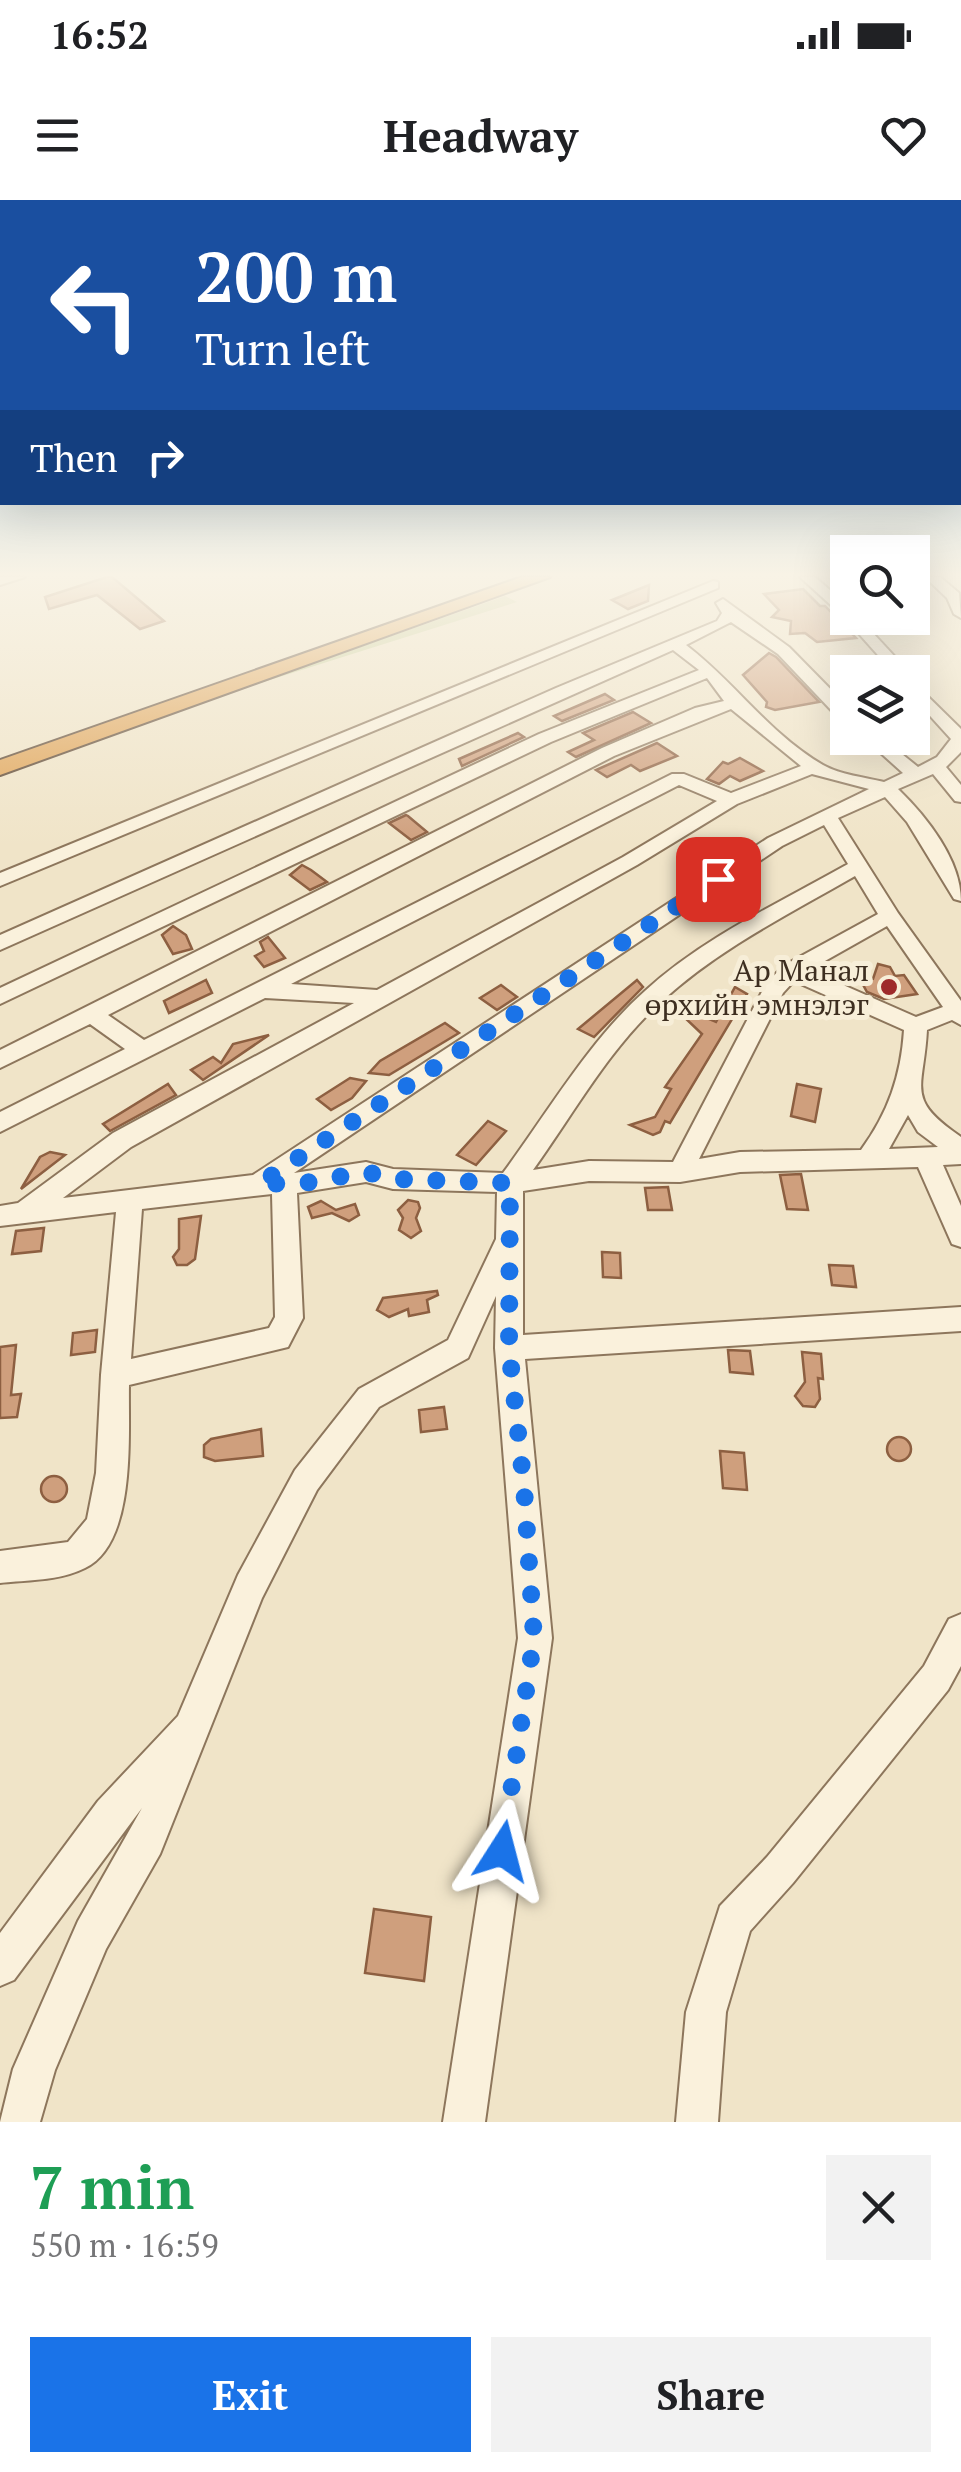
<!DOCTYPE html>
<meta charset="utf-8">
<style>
:root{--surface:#fff;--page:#f2f2f2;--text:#202124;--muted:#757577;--accent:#1a73e8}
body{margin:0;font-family:"PT Serif",serif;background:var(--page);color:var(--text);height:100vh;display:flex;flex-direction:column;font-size:38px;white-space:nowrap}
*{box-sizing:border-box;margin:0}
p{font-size:32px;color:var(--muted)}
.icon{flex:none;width:55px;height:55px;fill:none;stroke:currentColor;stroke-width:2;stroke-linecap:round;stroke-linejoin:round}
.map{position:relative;height:1922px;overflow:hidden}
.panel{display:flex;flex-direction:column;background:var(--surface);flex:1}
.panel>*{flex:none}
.hud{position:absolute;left:0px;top:0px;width:962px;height:305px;box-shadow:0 10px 40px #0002;background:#1a4fa0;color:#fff;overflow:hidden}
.fabs{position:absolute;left:830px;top:335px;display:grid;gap:20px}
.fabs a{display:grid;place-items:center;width:100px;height:100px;border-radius:0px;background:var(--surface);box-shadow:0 10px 40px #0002;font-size:50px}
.pin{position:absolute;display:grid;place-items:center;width:85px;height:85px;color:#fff;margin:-42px;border-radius:20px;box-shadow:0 5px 15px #0006}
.me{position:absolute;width:110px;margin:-55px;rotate:9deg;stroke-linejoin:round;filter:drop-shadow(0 0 8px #0008)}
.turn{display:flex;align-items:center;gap:35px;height:210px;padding:0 30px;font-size:45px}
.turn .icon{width:130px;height:130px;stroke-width:2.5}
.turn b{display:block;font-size:70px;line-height:85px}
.then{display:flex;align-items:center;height:95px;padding:0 30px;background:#0003;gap:20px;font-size:38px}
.round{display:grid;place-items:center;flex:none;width:105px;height:105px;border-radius:0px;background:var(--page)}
.headline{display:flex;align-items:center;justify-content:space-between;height:170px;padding:0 30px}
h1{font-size:60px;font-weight:800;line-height:75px;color:#1e9e55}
.button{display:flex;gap:20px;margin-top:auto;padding:20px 30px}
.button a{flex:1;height:115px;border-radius:0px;background:var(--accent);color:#fff;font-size:40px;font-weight:800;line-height:115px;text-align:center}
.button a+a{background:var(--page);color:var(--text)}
.status{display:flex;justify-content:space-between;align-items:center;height:70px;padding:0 50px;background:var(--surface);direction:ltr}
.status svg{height:28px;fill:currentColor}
header{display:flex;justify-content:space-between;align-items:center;height:130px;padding:0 30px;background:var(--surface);font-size:45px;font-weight:800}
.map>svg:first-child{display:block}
.green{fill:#c9cf9b}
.building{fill:#cf9f7d;stroke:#8d5f41;stroke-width:2.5}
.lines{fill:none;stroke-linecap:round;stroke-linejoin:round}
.minor-casing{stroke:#8d765c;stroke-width:4}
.highway-casing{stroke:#5b4430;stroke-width:4}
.minor{fill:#faf1dc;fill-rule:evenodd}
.highway{fill:#e0a458;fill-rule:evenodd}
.route{stroke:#1a73e8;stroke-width:18;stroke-dasharray:0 32.4}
.poi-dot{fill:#9e2a2b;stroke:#f7eed8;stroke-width:4}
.labels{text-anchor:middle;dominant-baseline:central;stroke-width:10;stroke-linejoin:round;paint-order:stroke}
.poi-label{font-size:30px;fill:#3d2e20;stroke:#f7eed8;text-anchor:end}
</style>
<div class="status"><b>16:52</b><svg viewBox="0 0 49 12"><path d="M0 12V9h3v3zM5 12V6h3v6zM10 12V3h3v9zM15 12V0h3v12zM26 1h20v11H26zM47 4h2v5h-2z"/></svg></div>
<header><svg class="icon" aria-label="menu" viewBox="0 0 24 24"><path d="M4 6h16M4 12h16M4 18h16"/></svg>Headway<svg class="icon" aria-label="heart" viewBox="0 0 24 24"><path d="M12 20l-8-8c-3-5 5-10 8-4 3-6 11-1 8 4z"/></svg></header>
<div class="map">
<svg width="961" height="1922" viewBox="0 0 961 1922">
<rect width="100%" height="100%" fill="#f0e4c8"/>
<polygon class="green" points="505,396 517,402 229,493"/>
<g class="building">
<polygon points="107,377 112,377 164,421 140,429 97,395 49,409 45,397"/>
<polygon points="649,385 648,401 628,409 612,400"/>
<polygon points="803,389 820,406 825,406 856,438 817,442 805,433 790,434 791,421 772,417 779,410 764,394"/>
<polygon points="769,453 776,457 819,502 775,510 766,507 767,502 743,475"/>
<polygon points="605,494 614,500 562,521 554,516"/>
<polygon points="633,512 651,523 576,557 568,552 594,540 583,533"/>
<polygon points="518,533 524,537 462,566 459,559"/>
<polygon points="657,543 677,556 640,571 631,565 607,577 596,570"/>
<polygon points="740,558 763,571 740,581 730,576 719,584 707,579 723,562 728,564"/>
<polygon points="406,615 408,616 427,632 411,640 389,623"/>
<polygon points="302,665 311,670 327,682 310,690 290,675"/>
<polygon points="173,726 186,735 192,749 173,754 162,735"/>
<polygon points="268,737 285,758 264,767 255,756 264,751 260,742"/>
<polygon points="878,764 890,767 895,776 904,775 917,794 884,799 867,792 861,781 873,779"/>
<polygon points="206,780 212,793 169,813 164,801"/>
<polygon points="637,780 643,787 594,837 578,829"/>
<polygon points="501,785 517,797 497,810 480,798"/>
<polygon points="735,787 747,794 670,923 665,921 660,932 653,935 630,925 655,917 671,889 665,887 702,834 682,815 700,815 716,822"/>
<polygon points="445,823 459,833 389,875 369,873 380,861"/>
<polygon points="269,835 203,880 191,870 213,857 221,863 233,844"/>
<polygon points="350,878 366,881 352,898 331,910 317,899"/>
<polygon points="168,884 176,895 110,931 103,924"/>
<polygon points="797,884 821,889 815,922 791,916"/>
<polygon points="488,921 506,931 476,965 457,955"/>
<polygon points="50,952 65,955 21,989 40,957"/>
<polygon points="801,974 808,1010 787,1009 780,975"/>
<polygon points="668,987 672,1010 648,1010 645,988"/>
<polygon points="408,1000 418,1002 420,1008 416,1018 421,1031 411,1038 399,1030 403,1018 398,1010"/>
<polygon points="321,1001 336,1010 355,1004 359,1015 349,1021 332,1013 312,1018 308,1007"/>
<polygon points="201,1016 195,1059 187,1065 177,1065 173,1057 179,1049 179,1019"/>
<polygon points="44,1028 41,1051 12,1054 16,1031"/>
<polygon points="602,1052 620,1053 621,1078 603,1077"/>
<polygon points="829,1065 853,1066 856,1087 832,1085"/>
<polygon points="437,1091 438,1095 427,1100 429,1112 409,1116 408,1109 389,1117 377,1110 383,1098"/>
<polygon points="97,1130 95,1152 71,1155 73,1133"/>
<polygon points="16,1145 11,1195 21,1194 17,1217 0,1218 0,1147"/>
<polygon points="728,1150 750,1151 753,1174 730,1172"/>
<polygon points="802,1152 821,1154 823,1179 818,1178 820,1199 815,1207 803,1206 795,1196 805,1182"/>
<polygon points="444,1207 447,1229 421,1232 419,1210"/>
<polygon points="261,1229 263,1256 215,1261 204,1257 204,1245 211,1239"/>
<circle cx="899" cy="1249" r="12"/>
<polygon points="720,1251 744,1253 747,1290 723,1288"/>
<circle cx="54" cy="1289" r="13"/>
<polygon points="374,1709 431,1717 424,1781 365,1773"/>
</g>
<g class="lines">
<defs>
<g id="minor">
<polygon points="0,377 25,377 0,385"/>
<polygon points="800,377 815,377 848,406 848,418 859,418 909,472 893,472 844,417"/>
<polygon points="925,377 940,377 959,393 961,418 954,414 947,398"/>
<polygon points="713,381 718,382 718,388 0,686 0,673"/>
<path d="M 723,399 L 789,447 L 848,507 L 848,521 L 832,511 L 778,454 L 731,422 L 686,445 C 734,481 769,534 823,565 C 841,575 864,577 884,582 L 903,573 L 864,538 L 882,538 L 918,567 L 937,557 L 951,539 L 912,496 L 912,481 L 961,529 L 961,552 L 946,567 L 961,585 L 961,602 L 955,601 L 933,574 L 898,589 C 927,617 961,660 961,701 L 954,699 L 907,622 L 885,597 L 838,618 L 898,713 L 961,801 L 961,825 L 952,820 L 927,830 C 924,890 904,898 961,937 L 961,964 L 943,965 L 961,1006 L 961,1047 L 952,1044 L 918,967 L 740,972 L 680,982 L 589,981 L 523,991 L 523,1135 L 961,1107 L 961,1131 L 525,1159 L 552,1438 L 485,1922 L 443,1922 L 518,1438 L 495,1148 L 496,1096 L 468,1158 L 379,1207 L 317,1290 L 262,1398 L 160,1654 L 106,1749 L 55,1870 L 40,1922 L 0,1922 L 13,1869 L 78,1721 L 142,1608 L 14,1780 L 0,1786 L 0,1733 L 98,1601 L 178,1516 L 238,1375 L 295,1270 L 359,1189 L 448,1140 L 496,1039 L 497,992 L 393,989 L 366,982 L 297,993 L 303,1118 L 288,1147 L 129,1185 C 128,1233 137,1343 85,1368 C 59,1381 28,1380 0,1383 L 0,1351 L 68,1342 L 87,1319 L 96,1273 L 101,1175 L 116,1012 L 0,1026 L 0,1006 L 18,1003 L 113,933 L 354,803 L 265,798 L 0,932 L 0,912 L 125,849 L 90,824 L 0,868 L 0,850 L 602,548 L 695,508 L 724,501 L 707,478 L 551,542 L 0,804 L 0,788 L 539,534 L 699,470 L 673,450 L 0,750 L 0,735 L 556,488 L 717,421 L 722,413 L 716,403 ZM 731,509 L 801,566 L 731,593 L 684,574 L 672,574 L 144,840 L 108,815 L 614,556 ZM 812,574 L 869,589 L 768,638 L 253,975 L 63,998 L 131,947 L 637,665 L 737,604 ZM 679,585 L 717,601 L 623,657 L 377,790 L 291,784 ZM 824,625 L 848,664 C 779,703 704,737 645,791 C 589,841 548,912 503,973 L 393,969 L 366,962 L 294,973 L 782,646 ZM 855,676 L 878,714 L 783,766 L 766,784 L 673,962 L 589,961 L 533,970 C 574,913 610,847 663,800 C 720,748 789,714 855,676 ZM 887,726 L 943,807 L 916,817 L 809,770 ZM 794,781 L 904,830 C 901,876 888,913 861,950 L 740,952 L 699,959 L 783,793 ZM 908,915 L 918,932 L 938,947 L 889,949 ZM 272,994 L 275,1117 L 269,1128 L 131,1159 L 142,1009 Z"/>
<polygon points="961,1414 961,1466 948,1490 793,1683 750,1731 726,1812 718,1922 676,1922 686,1812 720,1706 767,1657 924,1466 949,1419"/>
</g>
<polygon id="highway" points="522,377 550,377 0,575 0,560"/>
</defs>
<use href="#minor" class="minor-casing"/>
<use href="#highway" class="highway-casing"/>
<use href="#minor" class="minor"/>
<use href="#highway" class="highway"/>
</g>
<linearGradient id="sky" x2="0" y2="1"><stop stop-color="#8fbad6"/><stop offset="0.58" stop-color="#f8f3e6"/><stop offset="1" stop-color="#f8f3e6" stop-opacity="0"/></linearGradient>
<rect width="961" height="646" fill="url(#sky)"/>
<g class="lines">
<polyline class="route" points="502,1651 534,1438 524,1287 509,1148 510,983 394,979 366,972 305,983 259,984 718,679"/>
</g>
<circle class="poi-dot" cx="889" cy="787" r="10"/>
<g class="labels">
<g class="poi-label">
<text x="869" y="770">Ар Манал<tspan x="869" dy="34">өрхийн эмнэлэг</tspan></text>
</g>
</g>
</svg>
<div class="fabs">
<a><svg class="icon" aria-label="search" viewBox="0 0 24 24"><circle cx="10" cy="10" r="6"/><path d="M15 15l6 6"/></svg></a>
<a><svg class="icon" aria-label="layers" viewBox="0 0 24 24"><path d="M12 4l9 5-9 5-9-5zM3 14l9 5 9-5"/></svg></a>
</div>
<div class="pin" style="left:718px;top:679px;background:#d93025"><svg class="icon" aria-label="arrive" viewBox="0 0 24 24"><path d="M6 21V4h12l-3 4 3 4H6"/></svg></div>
<svg class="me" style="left:502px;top:1651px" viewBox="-20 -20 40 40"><path d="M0-17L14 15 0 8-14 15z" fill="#1a73e8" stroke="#fff" stroke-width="4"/></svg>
<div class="hud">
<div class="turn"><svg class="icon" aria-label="left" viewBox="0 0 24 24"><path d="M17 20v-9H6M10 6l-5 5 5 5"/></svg><div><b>200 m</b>Turn left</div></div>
<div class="then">Then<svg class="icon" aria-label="right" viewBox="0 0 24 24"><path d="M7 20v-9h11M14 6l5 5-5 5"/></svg></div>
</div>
</div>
<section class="panel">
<div class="headline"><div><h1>7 min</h1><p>550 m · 16:59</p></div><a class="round"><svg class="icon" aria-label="close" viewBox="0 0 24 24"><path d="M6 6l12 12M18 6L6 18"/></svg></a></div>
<div class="button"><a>Exit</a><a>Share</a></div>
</section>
